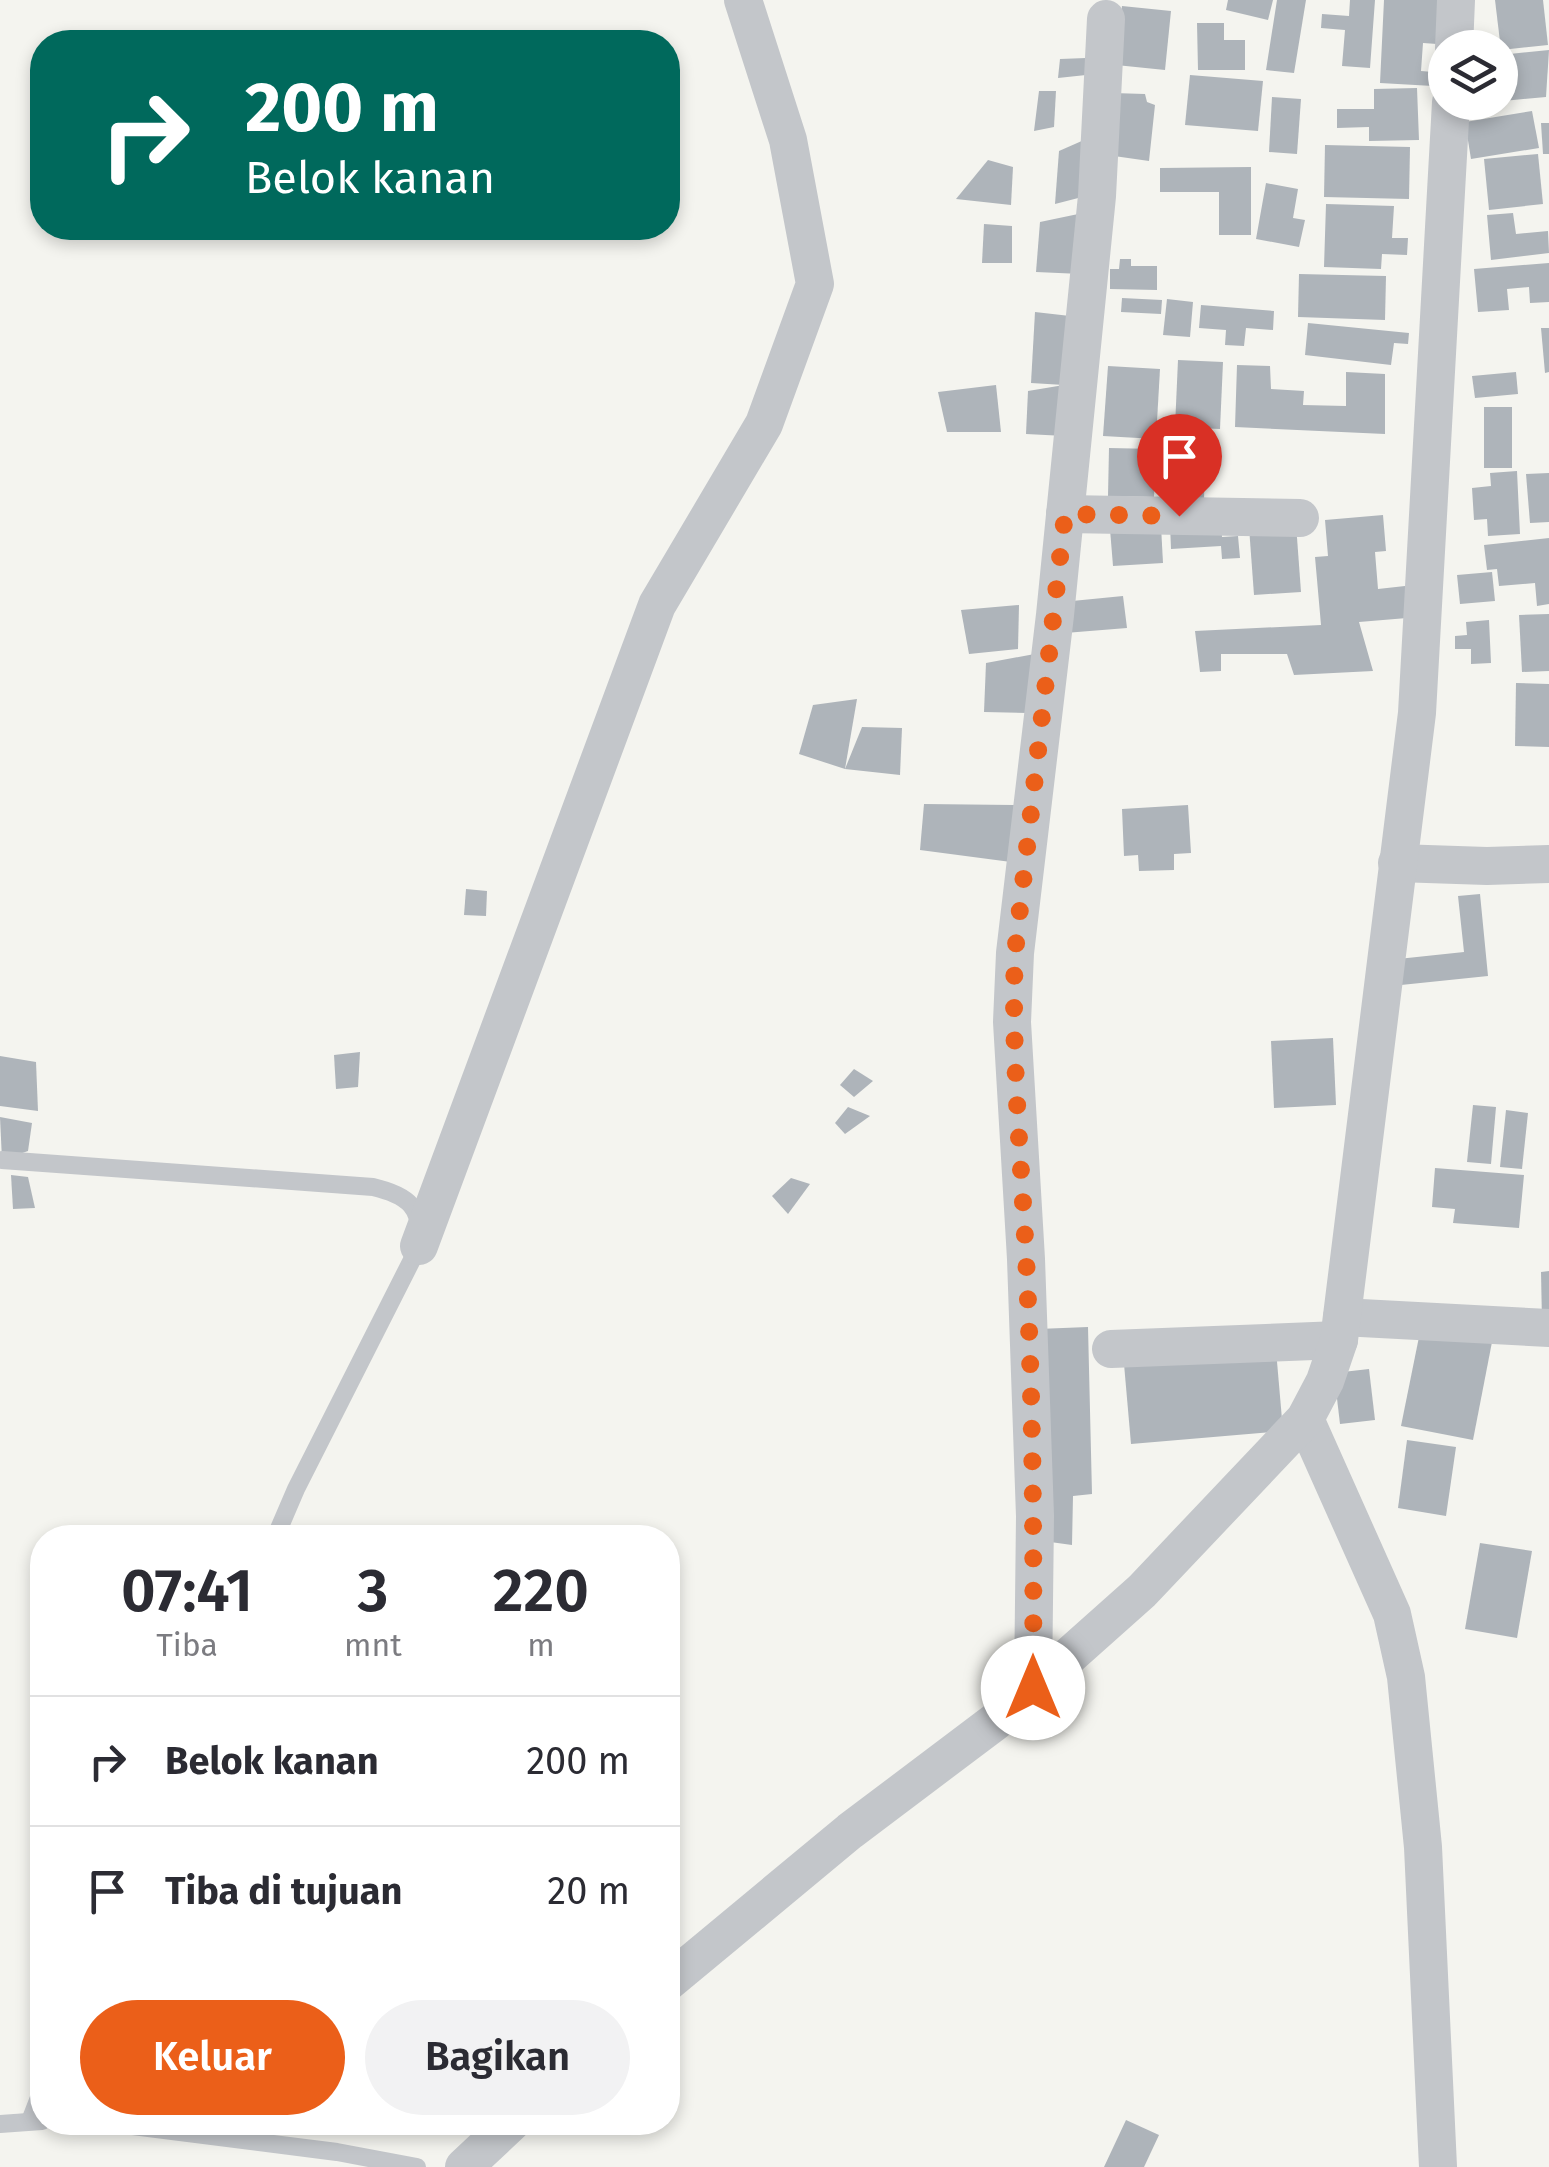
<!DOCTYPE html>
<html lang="id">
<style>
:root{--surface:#fff;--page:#f2f2f3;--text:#2b2b33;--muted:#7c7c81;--line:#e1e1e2;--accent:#eb5f19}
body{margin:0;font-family:"Fira Sans",sans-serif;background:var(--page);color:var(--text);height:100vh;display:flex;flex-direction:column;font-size:38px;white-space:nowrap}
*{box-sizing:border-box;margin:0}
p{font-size:32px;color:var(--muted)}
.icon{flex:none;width:55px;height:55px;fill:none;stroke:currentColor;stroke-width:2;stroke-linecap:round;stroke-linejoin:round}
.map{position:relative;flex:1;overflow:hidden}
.drawer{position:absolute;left:30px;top:1525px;width:650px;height:610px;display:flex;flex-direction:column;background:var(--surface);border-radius:40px;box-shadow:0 5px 15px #0003}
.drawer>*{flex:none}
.guide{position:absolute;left:30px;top:30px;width:650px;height:210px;border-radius:40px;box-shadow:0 5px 15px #0003;background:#00695c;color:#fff;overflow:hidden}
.tools{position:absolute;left:1428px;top:30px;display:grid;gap:20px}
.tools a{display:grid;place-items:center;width:90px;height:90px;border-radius:50%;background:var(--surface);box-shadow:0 5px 15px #0003;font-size:50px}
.pin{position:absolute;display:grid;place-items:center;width:85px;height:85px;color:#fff;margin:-102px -42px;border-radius:50% 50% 50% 0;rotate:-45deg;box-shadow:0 0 10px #0007}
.pin .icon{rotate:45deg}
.me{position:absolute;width:110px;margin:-55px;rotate:0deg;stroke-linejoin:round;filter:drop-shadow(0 0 8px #0008)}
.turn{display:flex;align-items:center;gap:35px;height:210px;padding:0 50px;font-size:45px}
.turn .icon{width:130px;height:130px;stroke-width:2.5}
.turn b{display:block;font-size:70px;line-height:85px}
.eta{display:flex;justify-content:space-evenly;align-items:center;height:170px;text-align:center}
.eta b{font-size:60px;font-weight:600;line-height:70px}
.button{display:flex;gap:20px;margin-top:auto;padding:20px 50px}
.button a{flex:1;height:115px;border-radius:60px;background:var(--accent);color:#fff;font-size:40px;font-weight:600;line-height:115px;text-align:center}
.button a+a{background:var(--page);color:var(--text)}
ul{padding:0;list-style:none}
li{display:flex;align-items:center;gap:30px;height:130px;padding:0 50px;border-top:2px solid var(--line)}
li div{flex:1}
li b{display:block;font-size:38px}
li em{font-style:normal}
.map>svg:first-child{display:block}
.building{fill:#aeb4ba}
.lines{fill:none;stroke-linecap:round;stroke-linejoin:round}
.service{stroke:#c3c6ca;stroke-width:18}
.minor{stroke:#c3c6ca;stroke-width:38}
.route{stroke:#eb5f19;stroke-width:18;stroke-dasharray:0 32.4}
</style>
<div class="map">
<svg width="1549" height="2167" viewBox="0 0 1549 2167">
<rect width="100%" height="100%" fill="#f4f4ef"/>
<g class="building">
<polygon points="1228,0 1273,0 1268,20 1226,10"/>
<polygon points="1277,0 1306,0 1294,73 1266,70"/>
<polygon points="1350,0 1375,0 1370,68 1342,66 1345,30 1321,28 1322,14 1349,16"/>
<polygon points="1384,0 1440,0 1437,44 1423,43 1421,71 1433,72 1433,86 1380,83"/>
<polygon points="1495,0 1543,0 1548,45 1501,50"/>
<polygon points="1122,6 1171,11 1165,70 1116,65"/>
<polygon points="1197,23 1224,23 1224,40 1245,40 1245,70 1198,70"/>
<polygon points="1549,50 1546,97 1503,101 1500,55"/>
<polygon points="1086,58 1086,75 1058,78 1060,59"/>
<polygon points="1190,75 1263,81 1258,131 1185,125"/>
<polygon points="1417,88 1419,140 1369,141 1369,127 1337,128 1337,109 1374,109 1374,89"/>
<polygon points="1039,91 1056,91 1054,127 1034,131"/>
<polygon points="1113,93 1145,94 1147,102 1155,105 1149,161 1114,156"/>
<polygon points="1272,97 1301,99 1297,154 1269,152"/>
<polygon points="1532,111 1539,148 1471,159 1465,122"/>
<polygon points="1541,123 1549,123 1549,154 1543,154"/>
<polygon points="1084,140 1086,196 1055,204 1059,151"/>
<polygon points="1325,145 1410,147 1409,199 1324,197"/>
<polygon points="1538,154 1543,204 1489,210 1484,159"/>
<polygon points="988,160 1013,167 1011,205 956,199"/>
<polygon points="1251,167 1251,235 1219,235 1219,192 1160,192 1160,168"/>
<polygon points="1266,183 1298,189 1293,218 1305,220 1299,247 1256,239"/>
<polygon points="1326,204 1394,206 1392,238 1408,238 1407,255 1382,254 1381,269 1324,267"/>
<polygon points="1083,213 1081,274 1036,272 1040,222"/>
<polygon points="1513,213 1516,234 1548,231 1549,253 1491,260 1487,215"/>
<polygon points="984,224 1012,226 1012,263 982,263"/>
<polygon points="1120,259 1131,259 1131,266 1157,266 1157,290 1110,289 1110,269 1119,269"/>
<polygon points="1549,263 1549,302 1530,303 1529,287 1507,289 1509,310 1478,312 1474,269"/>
<polygon points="1299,274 1386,276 1385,320 1298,317"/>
<polygon points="1122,298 1162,300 1161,314 1121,312"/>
<polygon points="1167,299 1193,302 1190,337 1163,335"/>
<polygon points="1201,305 1274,311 1273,330 1246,328 1244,346 1225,345 1226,330 1199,328"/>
<polygon points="1035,312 1070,316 1064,385 1031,383"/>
<polygon points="1308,323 1409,333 1408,344 1394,343 1391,365 1305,355"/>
<polygon points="1541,328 1549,328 1549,372 1545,373"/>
<polygon points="1178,360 1223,362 1220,429 1175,427"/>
<polygon points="1237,365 1270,366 1271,389 1304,391 1303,405 1346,406 1346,372 1385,374 1385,434 1235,427"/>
<polygon points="1108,366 1160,369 1156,439 1103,436"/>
<polygon points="1516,372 1518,394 1475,398 1472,376"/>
<polygon points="996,385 1001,432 947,432 938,392"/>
<polygon points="1064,385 1065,436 1026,434 1028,391"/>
<rect x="1484" y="407" width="28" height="61"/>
<polygon points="1167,443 1205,443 1204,502 1167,501"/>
<polygon points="1109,448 1156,449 1154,497 1108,496"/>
<polygon points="1517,471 1520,534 1488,536 1487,519 1474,520 1472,488 1491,486 1490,473"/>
<polygon points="1549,473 1549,522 1530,523 1526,474"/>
<polygon points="1383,515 1386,551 1375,552 1378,589 1405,586 1407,618 1359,622 1373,671 1294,675 1287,654 1221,654 1221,671 1200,672 1195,631 1321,625 1315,557 1328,556 1325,520"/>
<polygon points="1221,521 1222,537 1238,536 1240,558 1222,559 1221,546 1171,549 1170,524"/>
<polygon points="1296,524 1301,592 1254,595 1249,527"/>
<polygon points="1161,526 1163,563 1113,566 1110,529"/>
<polygon points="1549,538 1549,604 1537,606 1535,583 1499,586 1497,569 1487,570 1484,545"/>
<polygon points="1492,572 1495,601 1460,604 1457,575"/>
<polygon points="1123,596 1127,628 1065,633 1062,602"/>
<polygon points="1019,605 1018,649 969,654 961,610"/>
<polygon points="1549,614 1549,671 1522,672 1519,615"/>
<polygon points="1489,620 1491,663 1471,664 1471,649 1455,649 1455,636 1467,635 1466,622"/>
<polygon points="1040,653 1028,713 984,712 986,663"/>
<polygon points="1516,683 1549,684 1549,747 1515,746"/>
<polygon points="857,699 845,769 799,754 813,705"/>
<polygon points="862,727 902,728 900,775 845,769"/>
<polygon points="924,804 1014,805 1011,862 920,850"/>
<polygon points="1188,805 1191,853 1174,854 1174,870 1139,871 1138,855 1124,856 1122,809"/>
<polygon points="466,889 487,891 486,916 464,915"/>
<polygon points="1480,894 1488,976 1401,985 1398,959 1464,952 1458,896"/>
<polygon points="1333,1038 1336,1105 1274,1108 1271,1041"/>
<polygon points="360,1052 358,1087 336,1089 334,1055"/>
<polygon points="0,1056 36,1062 38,1111 0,1106"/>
<polygon points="854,1069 873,1081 854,1097 840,1085"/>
<polygon points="1473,1105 1496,1107 1491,1164 1467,1162"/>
<polygon points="848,1107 870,1116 845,1134 835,1123"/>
<polygon points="1506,1110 1528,1113 1522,1169 1500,1167"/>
<polygon points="0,1117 32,1123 28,1151 2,1160"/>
<polygon points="1435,1168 1524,1175 1519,1228 1453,1223 1455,1209 1432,1207"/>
<polygon points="11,1175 28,1177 35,1208 13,1209"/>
<polygon points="791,1178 810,1184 788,1214 772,1196"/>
<polygon points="1549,1271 1549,1321 1542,1322 1541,1272"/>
<polygon points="1088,1327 1092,1494 1073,1496 1072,1545 1043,1541 1038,1329"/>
<polygon points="1421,1327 1492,1342 1473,1440 1401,1426"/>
<polygon points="1276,1350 1283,1431 1131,1444 1124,1364"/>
<polygon points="1369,1369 1375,1420 1340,1424 1334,1373"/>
<polygon points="1407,1440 1456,1447 1446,1516 1398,1508"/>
<polygon points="1480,1543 1532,1551 1517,1638 1465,1629"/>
<polygon points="1126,2120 1159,2135 1144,2167 1104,2167"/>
</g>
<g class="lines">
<g class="service">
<path d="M 2,1160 L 373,1187 C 407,1195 424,1207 419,1246 L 296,1489 L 275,1538"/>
<polyline points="30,2121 42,2090"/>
<polyline points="101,2122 337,2152 417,2167"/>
<polyline points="0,2124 42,2121"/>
</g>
<g class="minor">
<polyline points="1454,48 1456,0"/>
<polyline points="1065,514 1300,518"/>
<polyline points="1397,863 1487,866 1549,864"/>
<polyline points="419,1246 657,605 764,424 815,284 788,140 743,0"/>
<polyline points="1342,1317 1549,1328"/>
<polyline points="1111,1349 1339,1340"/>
<polyline points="1305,1419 1392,1614 1406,1677 1423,1847 1438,2167"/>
<polyline points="1033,1688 1035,1516 1026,1259 1012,1022 1015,953 1055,615 1097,196 1106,19"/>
<polyline points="668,1982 850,1831 996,1721 1142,1591 1305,1419 1325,1381 1339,1340 1417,713 1451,102"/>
<polyline points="464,2167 512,2122"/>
</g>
</g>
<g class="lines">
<path class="route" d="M 1033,1688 C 1034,1543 1033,1400 1026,1256 C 1021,1155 1011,1054 1015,953 L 1065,514 L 1179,516"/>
</g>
</svg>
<div class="tools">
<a><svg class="icon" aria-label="layers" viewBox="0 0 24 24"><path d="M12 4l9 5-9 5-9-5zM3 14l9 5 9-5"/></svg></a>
</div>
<div class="pin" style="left:1179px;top:516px;background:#d93025"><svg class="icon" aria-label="arrive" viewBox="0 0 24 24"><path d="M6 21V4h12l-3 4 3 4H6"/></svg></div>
<svg class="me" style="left:1033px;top:1688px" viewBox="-20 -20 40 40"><circle r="19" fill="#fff"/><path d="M0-13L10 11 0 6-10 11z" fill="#eb5f19"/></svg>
<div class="guide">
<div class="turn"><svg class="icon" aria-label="right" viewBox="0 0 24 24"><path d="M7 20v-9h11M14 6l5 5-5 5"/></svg><div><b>200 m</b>Belok kanan</div></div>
</div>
<section class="drawer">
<div class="eta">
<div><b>07:41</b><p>Tiba</p></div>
<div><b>3</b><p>mnt</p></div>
<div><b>220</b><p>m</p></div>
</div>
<ul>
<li><svg class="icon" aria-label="right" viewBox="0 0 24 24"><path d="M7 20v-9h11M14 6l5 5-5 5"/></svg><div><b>Belok kanan</b></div><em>200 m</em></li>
<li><svg class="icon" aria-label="arrive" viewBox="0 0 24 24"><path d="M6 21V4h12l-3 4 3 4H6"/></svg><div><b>Tiba di tujuan</b></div><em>20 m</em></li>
</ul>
<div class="button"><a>Keluar</a><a>Bagikan</a></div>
</section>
</div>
